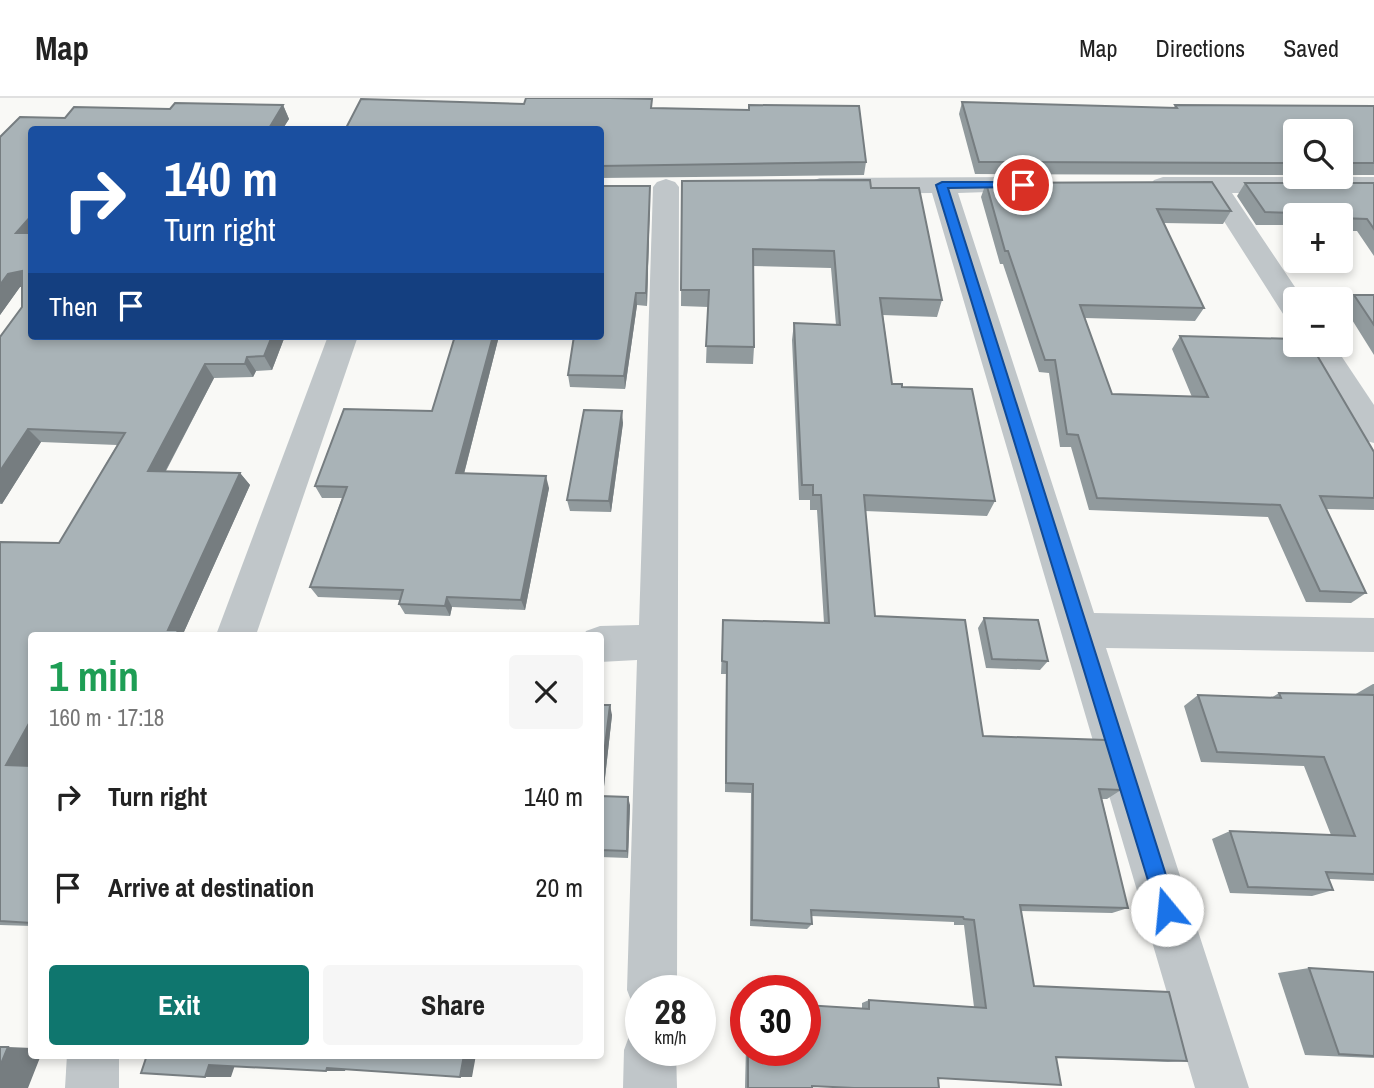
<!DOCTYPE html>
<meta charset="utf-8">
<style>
:root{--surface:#fff;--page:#f6f6f6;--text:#222;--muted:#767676;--line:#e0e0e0;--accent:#0f766e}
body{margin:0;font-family:"Archivo Narrow",sans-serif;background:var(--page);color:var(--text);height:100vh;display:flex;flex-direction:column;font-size:26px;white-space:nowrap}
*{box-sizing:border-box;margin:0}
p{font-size:23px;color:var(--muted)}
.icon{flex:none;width:38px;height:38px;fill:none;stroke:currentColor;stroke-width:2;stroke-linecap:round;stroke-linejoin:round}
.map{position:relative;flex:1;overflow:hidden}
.details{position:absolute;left:28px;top:534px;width:576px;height:427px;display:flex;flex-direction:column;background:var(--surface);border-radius:7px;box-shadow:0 4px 10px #0003}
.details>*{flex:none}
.guide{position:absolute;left:28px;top:28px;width:576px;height:214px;border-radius:7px;box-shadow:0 4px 10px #0003;background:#1a4fa0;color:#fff;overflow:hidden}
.controls{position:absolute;left:1283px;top:21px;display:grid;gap:14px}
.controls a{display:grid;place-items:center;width:70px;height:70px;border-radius:7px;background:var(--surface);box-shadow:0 4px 10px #0003;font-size:35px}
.speed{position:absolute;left:625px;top:877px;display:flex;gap:14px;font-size:35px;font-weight:700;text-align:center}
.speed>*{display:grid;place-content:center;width:91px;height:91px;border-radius:50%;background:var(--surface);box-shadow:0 4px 10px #0003;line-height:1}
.speed small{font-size:18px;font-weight:400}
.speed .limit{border:10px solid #d22;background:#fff;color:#111}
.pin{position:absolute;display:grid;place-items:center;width:60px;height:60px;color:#fff;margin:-30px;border:4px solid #fff;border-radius:50%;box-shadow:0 2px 7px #0007}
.me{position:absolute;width:77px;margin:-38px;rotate:343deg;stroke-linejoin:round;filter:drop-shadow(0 0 5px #0008)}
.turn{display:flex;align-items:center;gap:24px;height:147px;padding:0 21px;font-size:32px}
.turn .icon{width:91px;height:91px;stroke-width:2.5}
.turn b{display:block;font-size:49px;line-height:60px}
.then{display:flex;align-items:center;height:66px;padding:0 21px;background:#0003;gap:14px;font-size:26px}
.round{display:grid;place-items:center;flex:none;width:74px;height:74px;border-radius:7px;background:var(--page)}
.overview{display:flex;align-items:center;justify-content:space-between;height:119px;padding:0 21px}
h1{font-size:42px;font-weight:700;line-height:52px;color:#1e9e55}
.action{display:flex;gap:14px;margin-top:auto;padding:14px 21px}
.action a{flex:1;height:80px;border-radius:7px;background:var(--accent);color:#fff;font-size:28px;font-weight:700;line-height:80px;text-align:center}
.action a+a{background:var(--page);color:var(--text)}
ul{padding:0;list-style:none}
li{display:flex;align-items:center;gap:21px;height:91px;padding:0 21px}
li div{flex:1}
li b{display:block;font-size:26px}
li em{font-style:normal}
header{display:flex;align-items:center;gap:42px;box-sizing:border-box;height:98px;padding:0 35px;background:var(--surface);border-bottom:2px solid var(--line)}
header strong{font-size:33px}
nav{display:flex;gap:38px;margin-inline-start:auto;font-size:24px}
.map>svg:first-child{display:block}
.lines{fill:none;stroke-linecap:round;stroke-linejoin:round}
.street{fill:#c0c6c9;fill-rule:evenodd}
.wall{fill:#919a9d}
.shaded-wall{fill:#767d80}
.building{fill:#a9b3b7;stroke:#767d80;stroke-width:2}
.route{fill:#1a73e8;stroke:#114b97;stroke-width:2}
</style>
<header>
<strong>Map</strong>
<nav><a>Map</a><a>Directions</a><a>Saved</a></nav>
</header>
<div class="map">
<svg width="1374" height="990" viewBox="0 0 1374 990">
<rect width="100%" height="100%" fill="#f9f9f6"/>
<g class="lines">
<g class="street">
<polygon points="1036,79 1045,82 1049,87 1045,92 958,95 1094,515 1374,520 1374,554 1106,550 1249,990 1195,990 932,95 820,96 811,93 807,88 811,83 820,80"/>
<polygon points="1163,79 1374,79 1374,95 1232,95 1303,201 1295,201 1295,222 1285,219 1206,95 1154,92 1150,87 1154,82"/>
<polygon points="666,81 675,84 679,89 677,892 640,892 640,913 634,910 627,892 637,562 600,564 600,537 584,537 586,533 600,528 639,527 653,89 657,84"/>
<polygon points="328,238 358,238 256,537 216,537"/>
<polygon points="1303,247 1334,247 1374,307 1374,345 1362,342"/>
<polygon points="640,930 640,952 676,952 677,990 623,990 624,952 631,933"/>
<polygon points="67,957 119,957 119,990 65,990"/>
</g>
</g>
<g class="wall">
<polygon points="962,4 1174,10 1175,7 1374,8 1374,77 1340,77 1340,33 1295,33 1295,77 975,76 959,16"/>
<polygon points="175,5 283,7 289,21 282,32 32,32 32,238 285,238 272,272 256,273 253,279 214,280 166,373 240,375 250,387 183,536 184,537 32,537 32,662 28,668 32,668 32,828 0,827 0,444 59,445 117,347 41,344 2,406 0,406 0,239 22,209 22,189 20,189 0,217 0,39 20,19 65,20 74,9 170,11"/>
<polygon points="653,10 866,64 864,77 600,80 600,32"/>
<polygon points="682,83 871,90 942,202 937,219 883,217 892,286 902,289 995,403 987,418 865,413 875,518 983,638 1121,692 1107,701 1102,701 1128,810 1112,815 1021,813 1034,888 1187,963 1168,964 1057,960 938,981 812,988 812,990 745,990 746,948 746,952 805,952 862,911 862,905 869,902 974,909 964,827 954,827 954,824 811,818 812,826 807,831 750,828 751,695 725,694 726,576 721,576 723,522 824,525 817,412 810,412 810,402 799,402 792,242 794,225 836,227 831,170 753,168 754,249 753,266 706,265 708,209 681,208"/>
<polygon points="986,85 1231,113 1223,126 1163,125 1204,210 1195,223 1085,220 1112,296 1192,299 1172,251 1180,238 1374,354 1374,412 1325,411 1366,495 1351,505 1306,504 1268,419 1089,412 1071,349 1060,349 1049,275 1039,274 1003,166 1000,166 981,99"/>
<polygon points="1245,85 1374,85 1374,158 1357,133 1340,133 1340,117 1295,117 1295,131 1289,131 1287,127 1256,127 1237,98"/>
<polygon points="650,88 647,208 637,207 625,291 570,289 568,277"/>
<polygon points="1354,197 1374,197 1374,257 1344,209"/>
<polygon points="455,238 499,238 464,376 549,390 525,512 452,509 450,518 405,516 399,506 400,502 318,499 310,489 342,400 322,400 315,388 432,313"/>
<polygon points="623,325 611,414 570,413 567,402"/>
<polygon points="984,520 1048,563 1040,572 986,570 978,530"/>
<polygon points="1373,586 1374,586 1374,783 1329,781 1333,792 1312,798 1230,795 1212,741 1230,733 1331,737 1304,668 1201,664 1184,608 1198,597 1271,600 1279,595 1354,597"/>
<polygon points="600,607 612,617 603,698 630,707 628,760 600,759"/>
<polygon points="1309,870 1374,874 1374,960 1305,957 1278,875"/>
</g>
<g class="shaded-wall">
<polygon points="283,7 289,21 282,32 268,32"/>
<polygon points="650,88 650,101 647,208 646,195"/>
<polygon points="32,117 32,144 16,135"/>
<polygon points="22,173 32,187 20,189 0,217 0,187 8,176"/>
<polygon points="636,195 637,207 625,291 624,278"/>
<polygon points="272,238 285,238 272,272 264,258"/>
<polygon points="493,238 499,238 461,387 456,375"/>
<polygon points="247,259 256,273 253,279 245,266"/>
<polygon points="205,266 214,280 159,385 148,373"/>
<polygon points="622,313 623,325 611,414 609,403"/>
<polygon points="28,331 41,344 2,406 0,404 0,373"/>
<polygon points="240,375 250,387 183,536 184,537 174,537 168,532"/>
<polygon points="546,378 549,390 525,512 521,502"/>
<polygon points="447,499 452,509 450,518 445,508"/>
<polygon points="610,607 612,617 602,706 600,702 600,689"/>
<polygon points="32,620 32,662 24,676 6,667"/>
<polygon points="628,699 630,707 628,760 627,753"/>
<polygon points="8,949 32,950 32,957 41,957 28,990 0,990 0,968"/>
<polygon points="464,957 476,957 472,979 460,979"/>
<polygon points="209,967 235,967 231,979 205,979"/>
<polygon points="327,970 346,970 345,973 326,973"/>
</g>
<g class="building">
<polygon points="526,0 610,0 652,1 651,10 749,12 749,7 859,8 866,64 600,68 600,32 345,32 361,1 524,6"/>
<polygon points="962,4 1177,10 1175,7 1374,8 1374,65 1340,65 1340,33 1295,33 1295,65 979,64"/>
<polygon points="175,5 283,7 268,32 32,32 32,117 16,135 32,135 32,238 272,238 264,258 247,259 245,266 205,266 148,373 240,375 168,532 178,532 176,537 32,537 32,620 6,667 32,668 32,825 0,823 0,444 59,445 125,335 28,331 0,373 0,239 22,209 22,173 8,176 0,187 0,39 20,19 65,20 74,9 170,11"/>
<polygon points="870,82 871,90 919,90 942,202 880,200 892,286 902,286 902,289 972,291 995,403 864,397 875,518 965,522 983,638 1106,642 1121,692 1099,691 1128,810 1020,807 1034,888 1169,894 1187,963 1056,959 1061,987 938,980 939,990 854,990 812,988 812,990 748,990 748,952 805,952 805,907 869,911 869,902 986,910 974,822 964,821 963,819 811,812 812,826 752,822 753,686 726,685 727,564 722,563 723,522 829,525 821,397 813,397 813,387 802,387 794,225 840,227 834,153 753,151 754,249 706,248 709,192 681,192 682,83"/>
<polygon points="1212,84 1231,113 1157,111 1204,210 1080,207 1112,296 1208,299 1180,238 1295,241 1295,247 1311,247 1374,354 1374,400 1320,398 1366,495 1320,493 1280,407 1097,400 1078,337 1067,336 1055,262 1045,262 1008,153 1005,153 986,85"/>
<polygon points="1245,85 1374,85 1374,131 1367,121 1340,120 1340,117 1297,117 1295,115 1265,114"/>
<polygon points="600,88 650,88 646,195 636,195 624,278 568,277 574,238 600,238"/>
<polygon points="1354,197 1374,197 1374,227"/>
<polygon points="455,238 493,238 456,375 546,378 521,502 447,499 445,508 399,506 403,492 310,489 347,389 315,388 344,311 432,313"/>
<polygon points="584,312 622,313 609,403 567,402"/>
<polygon points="984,520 1038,522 1048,563 992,561"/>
<polygon points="1279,595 1374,597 1374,776 1326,774 1333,792 1248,789 1230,733 1355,738 1324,659 1217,654 1198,597 1281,600"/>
<polygon points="600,607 610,607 600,689"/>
<polygon points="600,698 628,699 627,753 600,752"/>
<polygon points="1309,870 1374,874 1374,958 1339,956"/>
<polygon points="0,949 8,949 0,968"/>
<polygon points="147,957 464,957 460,979 327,970 326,973 209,967 205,979 141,975"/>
</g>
<polygon class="route" points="1023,84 1027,85 1027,89 948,90 1177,812 1174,819 1167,822 1160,819 1157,812 936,87 942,84"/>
</svg>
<div class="controls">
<a><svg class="icon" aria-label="search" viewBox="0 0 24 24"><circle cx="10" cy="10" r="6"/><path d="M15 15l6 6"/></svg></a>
<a>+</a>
<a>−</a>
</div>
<div class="speed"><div>28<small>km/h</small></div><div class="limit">30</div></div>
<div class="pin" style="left:1023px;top:87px;background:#d93025"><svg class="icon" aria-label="arrive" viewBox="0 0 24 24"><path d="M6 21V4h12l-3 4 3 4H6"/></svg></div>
<svg class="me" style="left:1167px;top:812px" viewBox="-20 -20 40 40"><circle r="19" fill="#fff"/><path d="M0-13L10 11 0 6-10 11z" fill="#1a73e8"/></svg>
<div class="guide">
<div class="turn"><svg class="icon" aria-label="right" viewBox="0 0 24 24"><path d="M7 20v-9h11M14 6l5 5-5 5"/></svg><div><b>140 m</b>Turn right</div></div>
<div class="then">Then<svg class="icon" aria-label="arrive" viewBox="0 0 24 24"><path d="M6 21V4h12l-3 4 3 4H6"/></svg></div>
</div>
<section class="details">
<div class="overview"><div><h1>1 min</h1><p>160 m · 17:18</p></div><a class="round"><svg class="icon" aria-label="close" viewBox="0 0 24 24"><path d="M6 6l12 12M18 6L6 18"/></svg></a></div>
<ul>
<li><svg class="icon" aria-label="right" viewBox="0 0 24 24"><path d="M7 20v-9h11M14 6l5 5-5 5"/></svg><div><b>Turn right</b></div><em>140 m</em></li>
<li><svg class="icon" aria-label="arrive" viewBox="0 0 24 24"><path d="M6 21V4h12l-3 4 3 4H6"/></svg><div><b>Arrive at destination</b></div><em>20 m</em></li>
</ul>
<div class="action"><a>Exit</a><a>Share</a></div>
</section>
</div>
